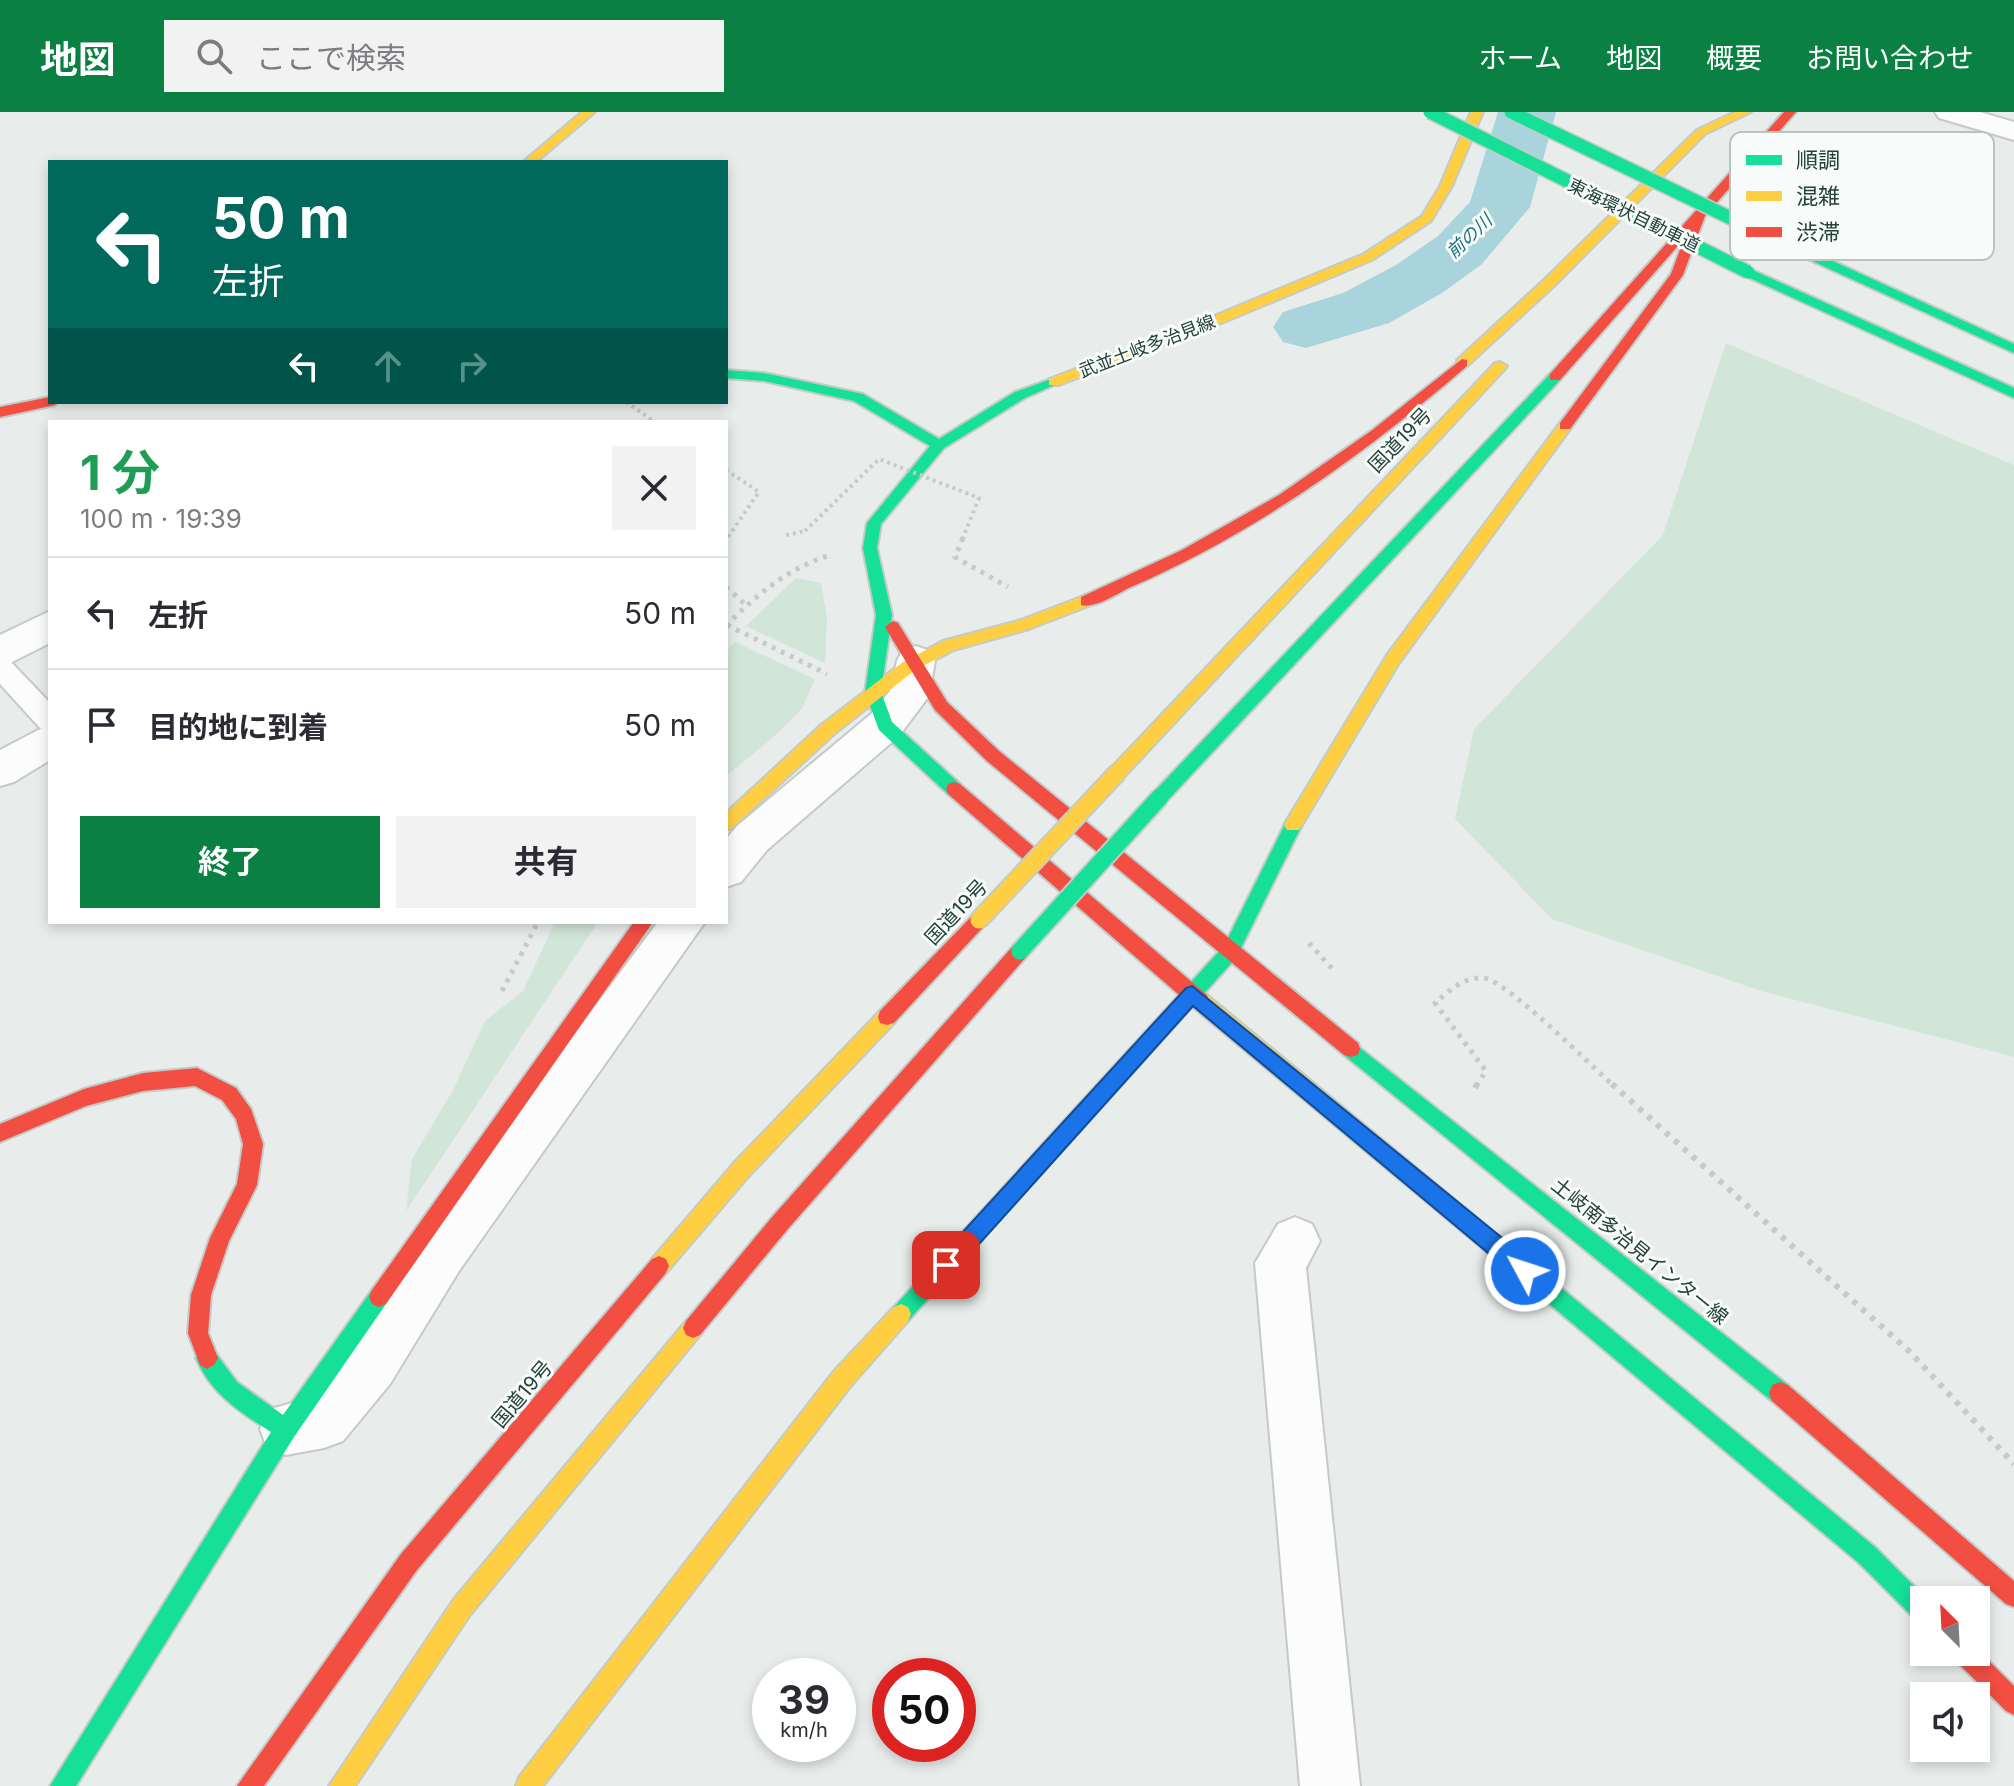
<!DOCTYPE html>
<html lang="ja">
<meta charset="utf-8">
<style>
:root{--surface:#fff;--page:#f2f2f3;--text:#2b2b33;--muted:#7c7c81;--line:#e1e1e2;--accent:#0b8043}
body{margin:0;font-family:Inter,"Noto Sans JP",sans-serif;background:var(--page);color:var(--text);height:100vh;display:flex;flex-direction:column;font-size:30px;white-space:nowrap}
*{box-sizing:border-box;margin:0}
p{font-size:26px;color:var(--muted)}
.icon{flex:none;width:44px;height:44px;fill:none;stroke:currentColor;stroke-width:2;stroke-linecap:round;stroke-linejoin:round}
.map{position:relative;flex:1;overflow:hidden}
.panel{position:absolute;left:48px;top:308px;width:680px;height:504px;display:flex;flex-direction:column;background:var(--surface);border-radius:0px;box-shadow:0 4px 12px #0003}
.panel>*{flex:none}
.guide{position:absolute;left:48px;top:48px;width:680px;height:244px;border-radius:0px;box-shadow:0 4px 12px #0003;background:#00695c;color:#fff;overflow:hidden}
.needle{width:52px;rotate:336deg}
.fabs{position:absolute;left:1910px;top:1474px;display:grid;gap:16px}
.fabs a{display:grid;place-items:center;width:80px;height:80px;border-radius:0px;background:var(--surface);box-shadow:0 4px 12px #0003;font-size:40px}
.speed{position:absolute;left:752px;top:1546px;display:flex;gap:16px;font-size:40px;font-weight:700;text-align:center}
.speed>*{display:grid;place-content:center;width:104px;height:104px;border-radius:50%;background:var(--surface);box-shadow:0 4px 12px #0003;line-height:1}
.speed small{font-size:20px;font-weight:400}
.speed .limit{border:12px solid #d22;background:#fff;color:#111}
.pin{position:absolute;display:grid;place-items:center;width:68px;height:68px;color:#fff;margin:-34px;border-radius:16px;box-shadow:0 4px 12px #0006}
.me{position:absolute;width:88px;margin:-44px;rotate:310deg;stroke-linejoin:round;filter:drop-shadow(0 0 6px #0008)}
.turn{display:flex;align-items:center;gap:28px;height:168px;padding:0 32px;font-size:36px}
.turn .icon{width:104px;height:104px;stroke-width:2.5}
.turn b{display:block;font-size:56px;line-height:68px}
.lanes{display:flex;align-items:center;height:76px;padding:0 32px;background:#0003;justify-content:center;gap:40px;direction:ltr}
.lanes .off{opacity:.35}
.round{display:grid;place-items:center;flex:none;width:84px;height:84px;border-radius:0px;background:var(--page)}
.head{display:flex;align-items:center;justify-content:space-between;height:136px;padding:0 32px}
h1{font-size:48px;font-weight:700;line-height:60px;color:#1e9e55}
.action{display:flex;gap:16px;margin-top:auto;padding:16px 32px}
.action a{flex:1;height:92px;border-radius:0px;background:var(--accent);color:#fff;font-size:32px;font-weight:700;line-height:92px;text-align:center}
.action a+a{background:var(--page);color:var(--text)}
ul{padding:0;list-style:none}
li{display:flex;align-items:center;gap:24px;height:112px;padding:0 32px;border-top:2px solid var(--line)}
li div{flex:1}
li b{display:block;font-size:30px}
li em{font-style:normal}
header{display:flex;align-items:center;gap:48px;box-sizing:border-box;height:112px;padding:0 40px;background:var(--accent);color:#fff}
header strong{font-size:38px}
nav{display:flex;gap:44px;margin-inline-start:auto;font-size:28px}
.search{width:560px;height:72px;background:var(--page);display:flex;align-items:center;gap:20px;box-sizing:border-box;padding:0 28px;border-radius:0px;color:var(--muted);font-size:30px}
.map>svg:first-child{display:block}
.green{fill:#d1e6d8}
.lines{fill:none;stroke-linecap:round;stroke-linejoin:round}
.river{fill:#a9d4db;fill-rule:evenodd}
.lane-casing{stroke:#c5cac8;stroke-width:4}
.street-casing{stroke:#c5cac8;stroke-width:4}
.fast-casing{stroke:#c3cbc8;stroke-width:4}
.slow-casing{stroke:#c3cbc8;stroke-width:4}
.jam-casing{stroke:#c3cbc8;stroke-width:4}
.path-far2{stroke:#c3ccca;stroke-width:4;stroke-dasharray:3 4;stroke-linecap:butt}
.path-far1{stroke:#c3ccca;stroke-width:5;stroke-dasharray:4 6;stroke-linecap:butt}
.path{stroke:#c3ccca;stroke-width:6;stroke-dasharray:5 7;stroke-linecap:butt}
.lane{fill:#fcfcfc;fill-rule:evenodd}
.street{fill:#fcfcfc;fill-rule:evenodd}
.fast{fill:#16e098;fill-rule:evenodd}
.slow{fill:#ffcf43;fill-rule:evenodd}
.jam{fill:#f24e42;fill-rule:evenodd}
.fast-bridge-far1-casing{stroke:#c3ccc9;stroke-width:16;stroke-linecap:butt}
.fast-bridge-casing{stroke:#c3ccc9;stroke-width:21;stroke-linecap:butt}
.slow-bridge-casing{stroke:#c3ccc9;stroke-width:21;stroke-linecap:butt}
.path-bridge-far1{stroke:#c3ccca;stroke-width:4;stroke-dasharray:3 4;stroke-linecap:butt}
.path-bridge{stroke:#c3ccca;stroke-width:5;stroke-dasharray:4 6;stroke-linecap:butt}
.fast-bridge-far1{stroke:#16e098;stroke-width:13}
.fast-bridge{stroke:#16e098;stroke-width:17}
.slow-bridge{stroke:#ffcf43;stroke-width:17}
.route{fill:#1a73e8;stroke:#114b97;stroke-width:2}
.labels{text-anchor:middle;dominant-baseline:central;stroke-width:6;stroke-linejoin:round;paint-order:stroke}
.far-street-label{font-size:18px;fill:#24423a;stroke:#f7fbf9}
.far-water-label{font-size:18px;font-style:italic;fill:#1c6f80;stroke:#f7fbf9}
.street-label{font-size:20px;fill:#24423a;stroke:#f7fbf9}
.key{fill:#f7fbf9;stroke:#b8c4c0;stroke-width:2}
.key-label{font-size:22px;fill:#24423a}
</style>
<header>
<strong>地図</strong>
<div class="search"><svg class="icon" aria-label="search" viewBox="0 0 24 24"><circle cx="10" cy="10" r="6"/><path d="M15 15l6 6"/></svg>ここで検索</div>
<nav><a>ホーム</a><a>地図</a><a>概要</a><a>お問い合わせ</a></nav>
</header>
<div class="map">
<svg width="2014" height="1674" viewBox="0 0 2014 1674">
<rect width="100%" height="100%" fill="#e8edeb"/>
<g class="green">
<polygon points="1726,231 2014,353 2014,945 1761,879 1552,807 1455,707 1474,617 1663,423"/>
<polygon points="796,466 821,471 827,505 825,551 746,514"/>
<polygon points="735,530 815,567 802,597 768,630 726,664 726,539"/>
<polygon points="555,810 598,810 406,1099 412,1047 453,978 485,909 523,879"/>
</g>
<g class="lines">
<polygon class="river" points="1498,0 1556,0 1530,95 1482,152 1442,181 1389,211 1306,236 1283,230 1273,215 1283,200 1343,181 1396,153 1438,124 1470,90"/>
<defs>
<polygon id="lane" points="0,545 9,548 50,591 50,620 40,616 0,572"/>
<g id="street">
<polygon points="1935,0 1980,0 2014,10 2014,28 1939,6"/>
<polygon points="50,499 50,531 0,556 0,523"/>
<polygon points="916,534 930,539 935,549 929,584 899,624 767,738 741,770 726,775 726,727 737,714 871,602 890,579 897,549 902,539"/>
<polygon points="50,612 50,648 14,670 0,674 0,638"/>
<polygon points="658,810 705,810 459,1159 390,1272 343,1329 324,1336 286,1343 267,1336 260,1317 267,1298 310,1286 354,1236 423,1125"/>
<polygon points="1295,1105 1312,1112 1320,1129 1306,1156 1360,1674 1300,1674 1255,1151 1278,1112"/>
</g>
<g id="fast">
<polygon points="1766,122 1774,122 2014,232 2014,241 1766,128"/>
<polygon points="1748,156 2014,276 2014,286 1743,163 1743,157"/>
<polygon points="726,258 764,261 863,282 939,327 1015,280 1054,266 1061,270 1025,286 944,336 881,412 877,436 892,503 881,580 892,610 960,672 962,677 960,682 948,682 879,618 865,580 876,503 863,436 867,411 930,334 854,289 764,269 726,266"/>
<polygon points="1555,261 1560,262 1560,268 1166,690 1154,690 1152,685 1154,680 1550,262"/>
<polygon points="1293,706 1302,713 1236,846 908,1209 901,1212 894,1209 891,1202 894,1195 1224,834 1287,708"/>
<polygon points="1351,929 1788,1273 1791,1281 1788,1289 1780,1292 1772,1289 1344,943 1342,937 1344,931"/>
<polygon points="1530,1153 1537,1156 1875,1435 1928,1488 1924,1488 1924,1512 1916,1508 1859,1451 1523,1170 1520,1163 1523,1156"/>
<path d="M 379,1175 L 386,1178 L 389,1185 L 386,1192 L 294,1325 L 76,1674 L 50,1674 L 271,1320 C 240,1300 211,1282 196,1246 L 200,1239 L 207,1235 L 214,1239 L 237,1270 L 283,1303 L 372,1178 Z"/>
</g>
<g id="slow">
<polygon points="582,0 595,0 536,50 523,50"/>
<polygon points="1471,0 1483,0 1452,74 1431,109 1372,148 1224,210 1059,273 1049,273 1049,267 1214,204 1364,142 1422,104 1440,74"/>
<polygon points="1735,0 1751,0 1705,22 1555,173 1467,254 1457,254 1457,248 1545,167 1697,18"/>
<polygon points="1500,250 1507,254 1505,257 1124,665 1112,665 1110,660 1112,655 1495,251"/>
<polygon points="1565,309 1572,314 1570,317 1399,551 1299,718 1287,718 1284,713 1287,708 1387,543 1560,311"/>
<polygon points="1086,483 1094,489 1091,493 1029,517 954,538 915,558 833,623 732,716 726,718 726,701 821,613 903,550 943,529 1021,508"/>
<polygon points="1200,881 1207,883 1537,1156 1540,1163 1537,1170 1530,1173 1523,1170 1193,895 1191,889 1193,883"/>
<polygon points="887,897 894,899 896,905 894,911 747,1066 666,1161 659,1164 652,1161 649,1154 652,1147 733,1052 880,899"/>
<polygon points="901,1192 908,1195 911,1202 908,1209 850,1275 543,1674 516,1674 519,1665 834,1259 894,1195"/>
<polygon points="693,1206 700,1209 703,1216 700,1223 470,1503 355,1674 329,1674 454,1487 686,1209"/>
</g>
<g id="jam">
<polygon points="1784,0 1796,0 1705,104 1683,163 1570,317 1560,317 1560,311 1671,162 1684,127 1560,268 1550,268 1550,262"/>
<path d="M 1462,247 L 1467,248 L 1467,254 C 1365,342 1255,421 1131,475 C 1118,481 1095,497 1081,493 L 1081,485 L 1182,438 L 1279,383 L 1371,319 Z"/>
<polygon points="50,285 50,290 57,290 55,293 0,305 0,295"/>
<polygon points="893,509 898,511 947,590 999,639 1358,931 1360,937 1358,943 1351,945 1344,943 987,649 935,598 885,515"/>
<polygon points="954,670 960,672 1207,883 1209,889 1207,895 1200,897 1193,895 948,682 946,677 948,672"/>
<polygon points="979,800 985,803 988,808 985,813 894,911 887,913 880,911 878,905 880,899 973,803"/>
<polygon points="634,810 653,810 386,1192 379,1195 372,1192 369,1185 372,1178"/>
<polygon points="1020,831 1026,833 1029,839 1026,845 787,1118 700,1223 693,1226 686,1223 683,1216 686,1209 773,1104 1014,833"/>
<polygon points="197,956 236,976 251,997 263,1032 257,1073 229,1129 211,1183 208,1221 218,1246 214,1253 207,1257 200,1253 188,1221 191,1183 210,1126 237,1072 243,1032 236,1007 222,988 195,974 143,979 86,994 0,1030 0,1012 84,977 143,961"/>
<polygon points="659,1144 666,1147 669,1154 666,1161 417,1458 264,1674 237,1674 401,1442 652,1147"/>
<polygon points="1780,1270 1788,1273 2014,1469 2014,1495 2006,1492 1772,1289 1769,1281 1772,1273"/>
<polygon points="1976,1536 2014,1574 2014,1603 2006,1599 1955,1548 1951,1540 1976,1540"/>
</g>
</defs>
<use href="#lane" class="lane-casing"/>
<use href="#street" class="street-casing"/>
<use href="#fast" class="fast-casing"/>
<use href="#slow" class="slow-casing"/>
<use href="#jam" class="jam-casing"/>
<g class="path-far2">
<polyline points="626,290 655,310"/>
<polyline points="726,358 759,380 726,428"/>
<polyline points="786,423 805,419"/>
</g>
<g class="path-far1">
<polyline points="726,475 746,493"/>
<polyline points="727,513 827,562"/>
<path d="M 726,514 C 757,482 787,457 830,443"/>
<polyline points="1309,831 1335,860"/>
<polyline points="502,879 538,810"/>
<path d="M 1476,974 L 1486,959 L 1435,891 C 1449,879 1464,864 1484,866 C 1507,869 1591,954 1614,974"/>
</g>
<g class="path">
<polyline points="1612,972 1910,1240 2014,1352"/>
<polyline points="1475,976 1477,972"/>
</g>
<use href="#lane" class="lane"/>
<use href="#street" class="street"/>
<use href="#fast" class="fast"/>
<use href="#slow" class="slow"/>
<use href="#jam" class="jam"/>
<defs>
<g id="fast-bridge-far1">
<polyline points="1430,0 1748,160"/>
<polyline points="1511,0 1770,125"/>
</g>
<polyline id="fast-bridge" points="1020,839 1160,685"/>
<polyline id="slow-bridge" points="979,808 1118,660"/>
</defs>
<use href="#fast-bridge-far1" class="fast-bridge-far1-casing"/>
<use href="#fast-bridge" class="fast-bridge-casing"/>
<use href="#slow-bridge" class="slow-bridge-casing"/>
<polyline class="path-bridge-far1" points="805,419 879,347 979,386 962,428"/>
<polyline class="path-bridge" points="963,426 955,445 1008,475"/>
<use href="#fast-bridge-far1" class="fast-bridge-far1"/>
<use href="#fast-bridge" class="fast-bridge"/>
<use href="#slow-bridge" class="slow-bridge"/>
</g>
<polygon class="route" points="1192,874 1533,1151 1536,1159 1533,1166 1525,1169 1518,1166 1193,894 953,1161 946,1164 939,1161 936,1153 939,1146 1186,876"/>
<g class="labels">
<g class="far-street-label">
<text transform="translate(1634 103) rotate(26)">東海環状自動車道</text>
<text transform="translate(1147 234) rotate(-21)">武並土岐多治見線</text>
</g>
<g class="far-water-label">
<text transform="translate(1469 124) rotate(-43)">前の川</text>
</g>
<g class="street-label">
<text transform="translate(1400 328) rotate(-46)">国道19号</text>
<text transform="translate(956 800) rotate(-47)">国道19号</text>
<text transform="translate(1640 1139) rotate(39)">土岐南多治見インター線</text>
<text transform="translate(522 1282) rotate(-50)">国道19号</text>
</g>
</g>
<rect x="1730" y="20" width="264" height="128" rx="12" class="key"/>
<rect x="1746" y="43" width="36" height="10" fill="#16e098"/>
<rect x="1746" y="79" width="36" height="10" fill="#ffcf43"/>
<rect x="1746" y="115" width="36" height="10" fill="#f24e42"/>
<g class="key-label">
<text x="1796" y="56">順調</text>
<text x="1796" y="92">混雑</text>
<text x="1796" y="128">渋滞</text>
</g>
</svg>
<div class="fabs">
<a><svg class="needle" viewBox="-14 -14 28 28"><path d="M0-13l5 13h-10z" fill="#e53935"/><path d="M0 13l5-13h-10z" fill="#7c7c81"/></svg></a>
<a><svg class="icon" aria-label="sound" viewBox="0 0 24 24"><path d="M4 9h4l5-4v14l-5-4H4zM17 9q2 3 0 6"/></svg></a>
</div>
<div class="speed"><div>39<small>km/h</small></div><div class="limit">50</div></div>
<div class="pin" style="left:946px;top:1153px;background:#d93025"><svg class="icon" aria-label="arrive" viewBox="0 0 24 24"><path d="M6 21V4h12l-3 4 3 4H6"/></svg></div>
<svg class="me" style="left:1525px;top:1159px" viewBox="-20 -20 40 40"><circle r="17" fill="#1a73e8" stroke="#fff" stroke-width="3"/><path d="M0-11L8 9 0 5-8 9z" fill="#fff"/></svg>
<div class="guide">
<div class="turn"><svg class="icon" aria-label="left" viewBox="0 0 24 24"><path d="M17 20v-9H6M10 6l-5 5 5 5"/></svg><div><b>50 m</b>左折</div></div>
<div class="lanes"><svg class="icon" aria-label="left" viewBox="0 0 24 24"><path d="M17 20v-9H6M10 6l-5 5 5 5"/></svg><svg class="icon off" aria-label="ahead" viewBox="0 0 24 24"><path d="M12 20V5M6 11l6-6 6 6"/></svg><svg class="icon off" aria-label="right" viewBox="0 0 24 24"><path d="M7 20v-9h11M14 6l5 5-5 5"/></svg></div>
</div>
<section class="panel">
<div class="head"><div><h1>1 分</h1><p>100 m · 19:39</p></div><a class="round"><svg class="icon" aria-label="close" viewBox="0 0 24 24"><path d="M6 6l12 12M18 6L6 18"/></svg></a></div>
<ul>
<li><svg class="icon" aria-label="left" viewBox="0 0 24 24"><path d="M17 20v-9H6M10 6l-5 5 5 5"/></svg><div><b>左折</b></div><em>50 m</em></li>
<li><svg class="icon" aria-label="arrive" viewBox="0 0 24 24"><path d="M6 21V4h12l-3 4 3 4H6"/></svg><div><b>目的地に到着</b></div><em>50 m</em></li>
</ul>
<div class="action"><a>終了</a><a>共有</a></div>
</section>
</div>
